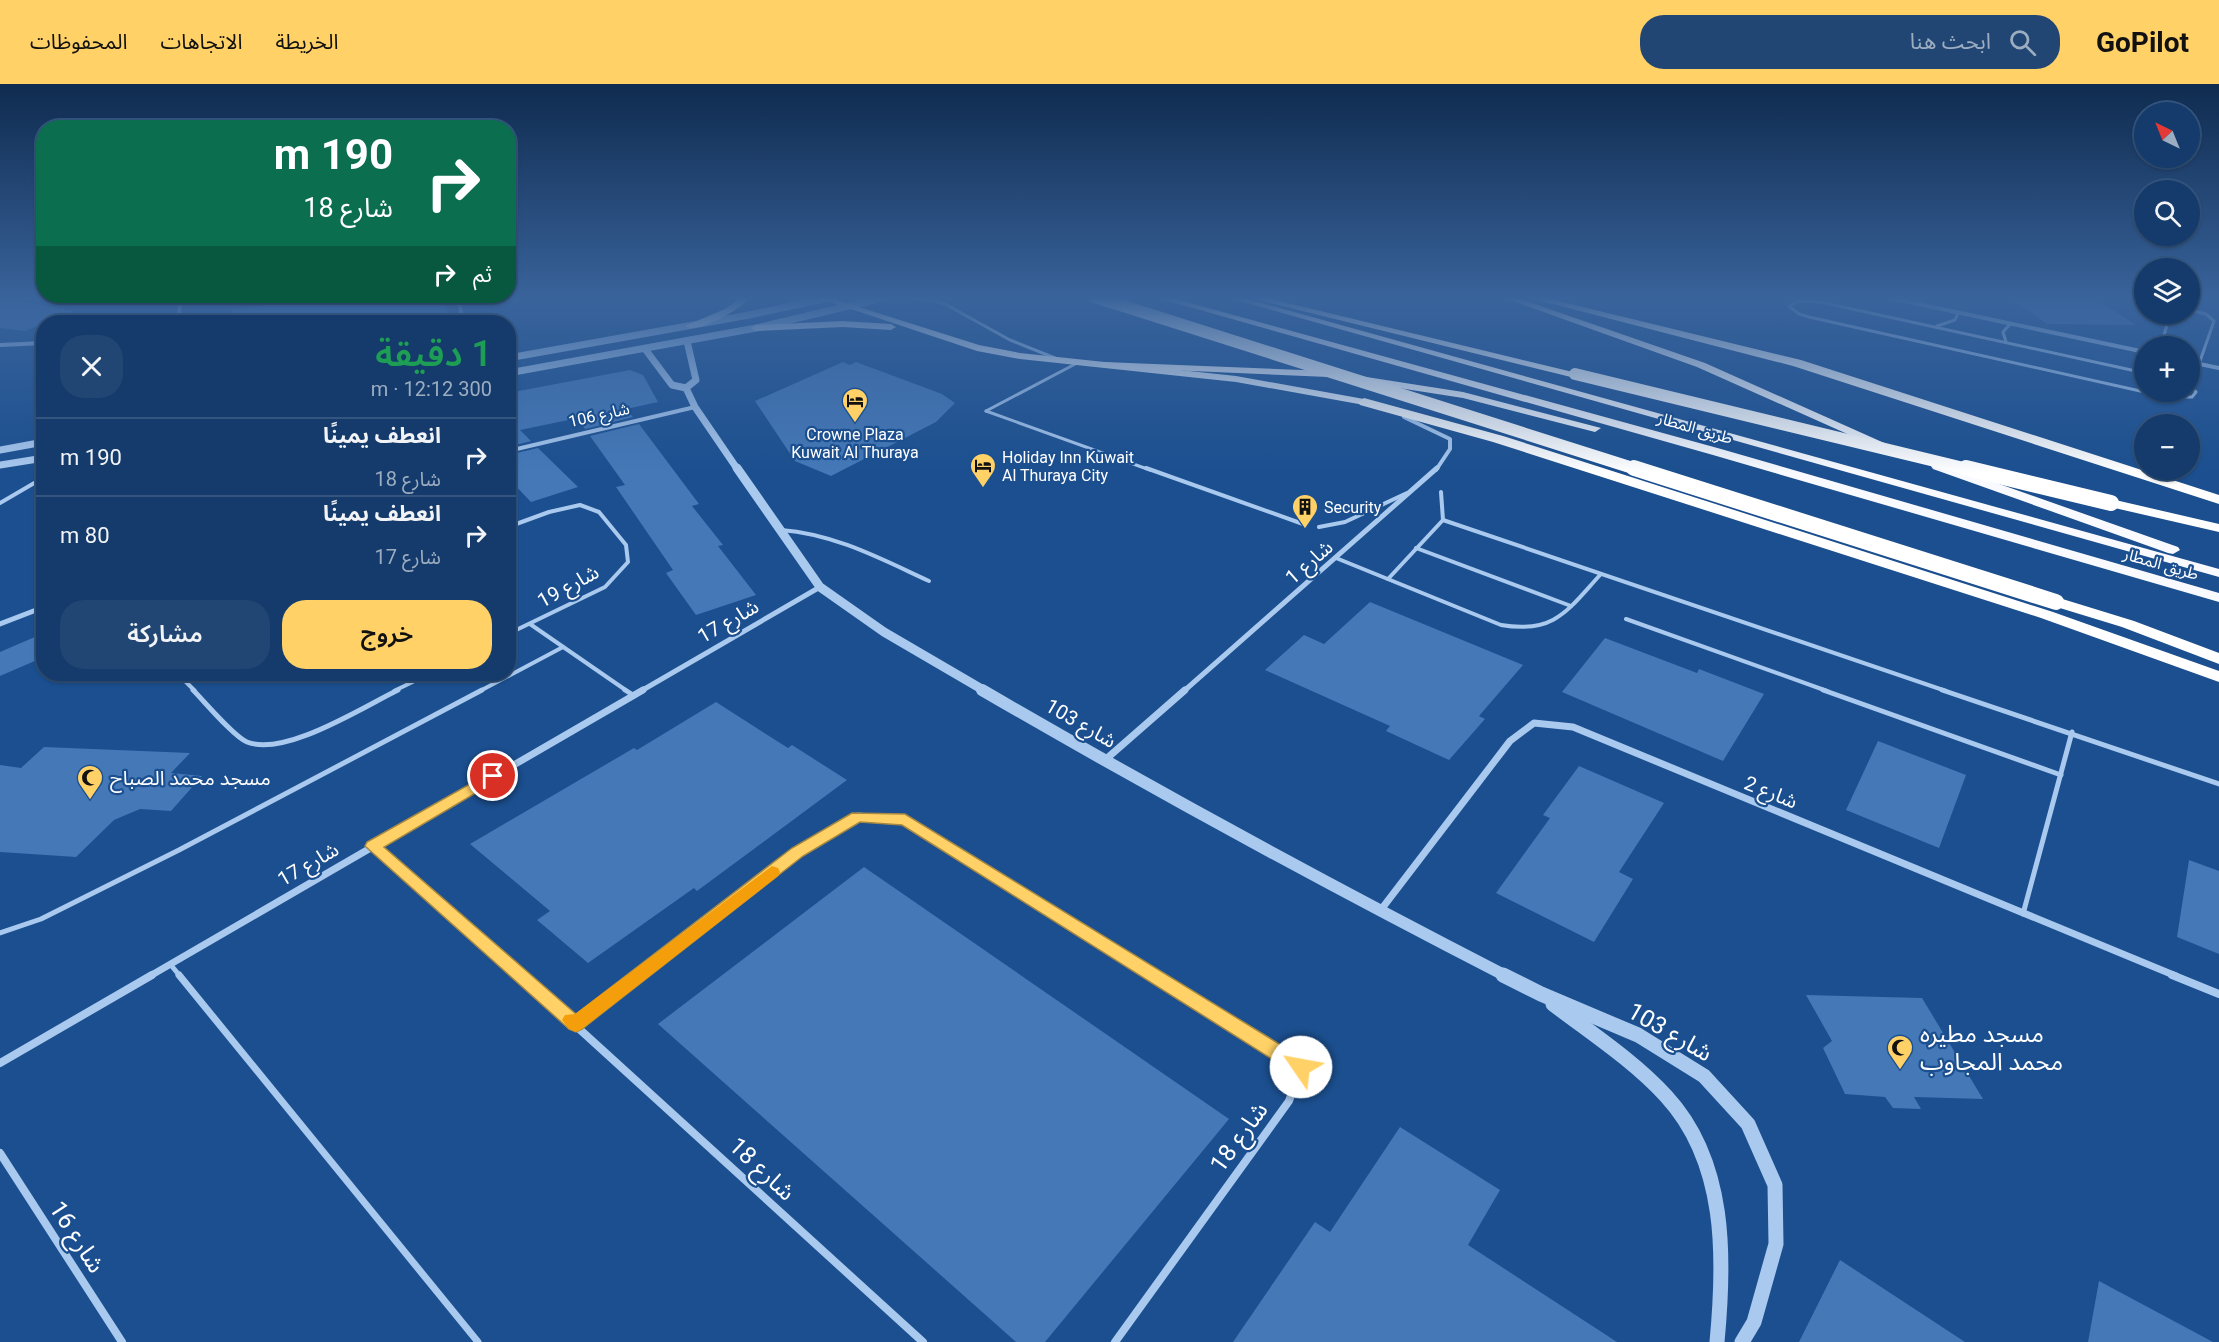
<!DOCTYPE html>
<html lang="ar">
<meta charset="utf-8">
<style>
:root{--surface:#143b6b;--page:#214673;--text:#f1f3f6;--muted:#9dadc1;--line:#33557e;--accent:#ffd166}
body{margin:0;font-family:Roboto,"Noto Sans Arabic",sans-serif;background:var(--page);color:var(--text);direction:rtl;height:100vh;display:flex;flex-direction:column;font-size:22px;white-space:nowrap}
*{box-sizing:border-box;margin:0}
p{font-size:20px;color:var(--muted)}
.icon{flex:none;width:33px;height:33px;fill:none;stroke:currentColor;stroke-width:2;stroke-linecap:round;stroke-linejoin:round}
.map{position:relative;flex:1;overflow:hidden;direction:ltr}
.sheet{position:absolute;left:36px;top:231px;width:480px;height:366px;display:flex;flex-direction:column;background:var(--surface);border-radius:24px;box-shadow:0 2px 4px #0004,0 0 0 2px var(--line);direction:rtl}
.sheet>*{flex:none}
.guide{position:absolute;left:36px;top:36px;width:480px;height:183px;border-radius:24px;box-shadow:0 2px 4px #0004,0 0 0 2px var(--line);direction:rtl;background:#0b6e4f;color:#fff;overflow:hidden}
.needle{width:39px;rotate:317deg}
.tools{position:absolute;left:2134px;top:18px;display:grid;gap:12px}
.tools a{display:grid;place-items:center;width:66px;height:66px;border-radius:50%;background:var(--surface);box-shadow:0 2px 4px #0004,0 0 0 2px var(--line);font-size:30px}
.pin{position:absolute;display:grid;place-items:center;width:51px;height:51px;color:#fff;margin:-26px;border:3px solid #fff;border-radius:50%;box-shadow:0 2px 6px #0007}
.me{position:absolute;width:66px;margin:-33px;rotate:303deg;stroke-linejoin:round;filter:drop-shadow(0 0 4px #0008)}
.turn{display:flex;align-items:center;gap:21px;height:126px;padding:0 24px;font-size:27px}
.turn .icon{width:78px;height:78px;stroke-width:2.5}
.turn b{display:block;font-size:42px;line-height:51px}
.then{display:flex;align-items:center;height:57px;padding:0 24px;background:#0003;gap:12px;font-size:22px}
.round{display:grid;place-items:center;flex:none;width:63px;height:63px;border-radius:24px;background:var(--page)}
.headline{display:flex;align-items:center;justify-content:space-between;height:102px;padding:0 24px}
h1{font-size:36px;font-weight:600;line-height:45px;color:#1e9e55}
.action{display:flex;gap:12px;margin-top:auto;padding:12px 24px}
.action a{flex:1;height:69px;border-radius:24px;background:var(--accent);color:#111;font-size:24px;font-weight:600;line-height:69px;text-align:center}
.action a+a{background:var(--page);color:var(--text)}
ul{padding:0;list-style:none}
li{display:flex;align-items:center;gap:18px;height:78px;padding:0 24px;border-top:2px solid var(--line)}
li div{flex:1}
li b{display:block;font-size:22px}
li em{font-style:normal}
header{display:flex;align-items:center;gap:36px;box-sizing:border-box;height:84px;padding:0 30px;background:var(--accent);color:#111}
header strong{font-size:28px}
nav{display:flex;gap:33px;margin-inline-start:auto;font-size:21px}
.search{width:420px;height:54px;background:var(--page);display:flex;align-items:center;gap:15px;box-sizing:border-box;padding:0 21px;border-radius:24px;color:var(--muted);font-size:22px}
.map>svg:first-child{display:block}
.building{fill:#4478b7}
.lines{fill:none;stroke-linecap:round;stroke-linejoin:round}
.service-far3{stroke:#a9c9ee;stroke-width:3}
.service-far2{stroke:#a9c9ee;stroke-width:4}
.service-far1{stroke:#a9c9ee;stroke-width:5}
.service{stroke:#a9c9ee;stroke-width:7}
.minor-far3{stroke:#a9c9ee;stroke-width:4}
.minor-far2{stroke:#a9c9ee;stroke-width:5}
.minor-far1{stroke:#a9c9ee;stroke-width:7}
.minor{stroke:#a9c9ee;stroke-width:8}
.tertiary-far3{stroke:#a9c9ee;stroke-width:7}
.tertiary-far2{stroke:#a9c9ee;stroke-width:9}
.tertiary-far1{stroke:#a9c9ee;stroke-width:12}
.tertiary{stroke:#a9c9ee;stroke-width:15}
.primary{fill:#f0f6ff;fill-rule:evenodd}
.trunk{fill:#f8faff;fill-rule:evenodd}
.motorway{fill:#fff;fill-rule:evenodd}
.motorway-bridge-far1{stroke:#fff;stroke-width:12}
.motorway-bridge{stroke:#fff;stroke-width:16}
.route{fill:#ffd166;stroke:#a68842;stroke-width:1.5}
.slow{fill:#f59e0b}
.labels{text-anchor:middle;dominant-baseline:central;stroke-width:4.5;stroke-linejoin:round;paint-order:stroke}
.far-street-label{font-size:16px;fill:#fff;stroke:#1b4f8f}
.far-poi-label{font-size:16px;fill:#fff;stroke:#1b4f8f;text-anchor:start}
.street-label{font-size:20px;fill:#fff;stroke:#1b4f8f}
.poi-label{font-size:20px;fill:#fff;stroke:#1b4f8f;text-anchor:start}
.near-street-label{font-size:24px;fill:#fff;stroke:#1b4f8f}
.near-poi-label{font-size:24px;fill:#fff;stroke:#1b4f8f;text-anchor:start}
</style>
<header>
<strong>GoPilot</strong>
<div class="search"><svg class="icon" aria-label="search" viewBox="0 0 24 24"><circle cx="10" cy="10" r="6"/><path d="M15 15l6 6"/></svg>ابحث هنا</div>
<nav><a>الخريطة</a><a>الاتجاهات</a><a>المحفوظات</a></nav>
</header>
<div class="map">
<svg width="2219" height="1258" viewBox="0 0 2219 1258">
<rect width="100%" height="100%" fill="#1b4f8f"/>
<g class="building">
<polygon points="0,213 73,227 25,247 0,244"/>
<polygon points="320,213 443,213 450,238 232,238 231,226"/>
<polygon points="2009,213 2093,213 2136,241 2047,240"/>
<polygon points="843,278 850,281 856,278 942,310 955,319 936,338 831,392 795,377 755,317"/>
<polygon points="630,286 643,291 658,318 626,325 633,333 585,345 578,334 520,346 531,357 508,363 508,309"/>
<polygon points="639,340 699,420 692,422 723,461 718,462 756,511 696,531 666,489 673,486 616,403 625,401 590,352"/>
<polygon points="538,364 578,403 531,418 508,394 508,371"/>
<polygon points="1370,518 1523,581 1479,632 1485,635 1449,676 1386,647 1390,642 1265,586 1304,551 1324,560"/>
<polygon points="44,549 44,573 0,592 0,568"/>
<polygon points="1605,554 1697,589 1699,585 1764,610 1723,677 1562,608"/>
<polygon points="716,618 788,664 792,661 847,696 697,807 694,804 588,879 537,836 550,827 470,760 634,664 637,666"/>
<polygon points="1878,657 1966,691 1939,764 1846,726"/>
<polygon points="44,663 190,669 171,689 202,692 171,727 140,725 114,736 76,773 0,768 0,681 21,684"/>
<polygon points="1579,682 1664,719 1619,788 1633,795 1594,858 1496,809 1550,734 1543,731"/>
<polygon points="2189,776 2219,787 2219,870 2177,853"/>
<polygon points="864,783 1229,1035 1045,1258 1016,1258 658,940"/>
<polygon points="1806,911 1922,914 1983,1015 1914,1013 1921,1025 1893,1024 1885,1013 1845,1010 1823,964 1832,957"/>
<polygon points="1400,1043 1500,1106 1468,1161 1617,1258 1233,1258 1315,1138 1330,1148"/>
<polygon points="1840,1176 1965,1258 1799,1258"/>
<polygon points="2099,1197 2213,1258 2088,1258"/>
</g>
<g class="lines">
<g class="service-far3">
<polyline points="894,213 928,215 945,220 1010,256 1055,274"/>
<polyline points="2190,226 2206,230 2214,237 2199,280"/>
<polyline points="1937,242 1955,236 1958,229 1955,228"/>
<polyline points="2006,258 2003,248 2011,239"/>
<polyline points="2161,262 2170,230"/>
<polyline points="2145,289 1820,218 1798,217 1789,222 1799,230 1809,233 2167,313 2192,313 2196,308 2190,302"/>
<polyline points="986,327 1150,386"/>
<polyline points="986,327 1079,278"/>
</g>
<g class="service-far2">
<polyline points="1146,384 1303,440"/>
<polyline points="1441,408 1443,436"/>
<polyline points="0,419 36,398 44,385"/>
<polyline points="508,443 549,428 580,421 599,428 626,461 628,478 605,503 508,550"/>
<polyline points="1319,443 1345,438 1407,409"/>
<path d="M 781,446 C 835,450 881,475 929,497"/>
<polyline points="1416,464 1571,522"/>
<path d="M 1336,474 L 1501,541 C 1554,550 1567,527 1600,491"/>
<polyline points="1388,495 1443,436 1946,607"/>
<polyline points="1626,535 1827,607"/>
<polyline points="530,540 627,607"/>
<polyline points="178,590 195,607"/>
<polyline points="394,607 429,590"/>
<polyline points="480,607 563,563"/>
</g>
<g class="service-far1">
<path d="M 193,606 C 204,617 234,653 247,658 C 285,673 363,623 398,606"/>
<polyline points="625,606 633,611"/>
<polyline points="1823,606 2061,691"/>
<polyline points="1942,606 2219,700"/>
<polyline points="2023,830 2072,648"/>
<polyline points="0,849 41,835 179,766 482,606"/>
<polyline points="170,880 180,892"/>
</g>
<polyline class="service" points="179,891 478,1258"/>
<g class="minor-far3">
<polyline points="458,213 463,238"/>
<polyline points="1885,213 2145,268"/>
<polyline points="179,238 180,213"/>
<polyline points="0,261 44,259"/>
<polyline points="2190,278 2219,284"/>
<polyline points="1404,333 1450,355 1450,365 1436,386"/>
<polyline points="508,367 695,323"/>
</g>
<g class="minor-far2">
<polyline points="0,540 44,523"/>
<polyline points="641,607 820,503"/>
<polyline points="1184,607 1437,384"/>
</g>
<g class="minor-far1">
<polyline points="1105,676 1185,606"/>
<polyline points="373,762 521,892"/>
<polyline points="1380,827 1510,657 1534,639 1573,643 2176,892"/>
<polyline points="150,892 643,606"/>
<polyline points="638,892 798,768 858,732 905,736 1155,892"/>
</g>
<g class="minor">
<polyline points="520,891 923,1258"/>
<polyline points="2172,891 2219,910"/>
<polyline points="576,940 640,891"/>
<polyline points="0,979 152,891"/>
<polyline points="0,1069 122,1258"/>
<polyline points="1115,1258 1289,1017 1301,983 1153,891"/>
</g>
<g class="tertiary-far3">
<polyline points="645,265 672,301 686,304"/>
<polyline points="508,274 749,231 833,213"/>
<polyline points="508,289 756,244 887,213"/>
<polyline points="686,304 695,323 738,386"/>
<polyline points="686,304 696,296 687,257"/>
<polyline points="0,366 44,358"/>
<polyline points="0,381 44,374"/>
</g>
<polyline class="tertiary-far2" points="737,384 820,503 884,548 985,607"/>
<path class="tertiary-far1" d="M 982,606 C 1154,706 1329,801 1506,892"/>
<g class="tertiary">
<polyline points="1503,891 1541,910 1638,951 1704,992 1748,1040 1775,1101 1776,1160 1754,1238 1742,1258"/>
<path d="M 1553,920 C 1591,949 1634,977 1666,1012 C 1727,1078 1725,1174 1717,1258"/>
</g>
<g class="primary">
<path d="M 742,213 L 751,213 C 742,224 698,251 685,242 L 725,225 Z"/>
<polygon points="815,213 827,213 979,261 1020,269 1236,292 1364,315 1369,318 1364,321 1236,298 1020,275 977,267"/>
<polygon points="843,237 891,240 896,243 891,246 843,243 756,247 751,244 756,241"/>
</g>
<g class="trunk">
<polygon points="1154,213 1168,213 1721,365 2219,509 2219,518 1713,371"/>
<polygon points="1226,213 1240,213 2219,485 2219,493"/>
<polygon points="1502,213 1515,213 1705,279 1891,362 1885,366 1881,365 1697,283"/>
<polygon points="1104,278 1328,287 1463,308 1601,344 1595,348 1463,314 1328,293 1100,283 1100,279"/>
<polygon points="1937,378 2178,463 2180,466 2173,470 2168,469 1933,385 1931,382"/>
</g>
<g class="motorway">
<polygon points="1246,213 1263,213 1581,290 1575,294"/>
<polygon points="1526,213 1542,213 1801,276 2219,411 2219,420 1793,282"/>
<polygon points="1364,314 1503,352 2053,528 2219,587 2219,598 2041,534 1493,358 1360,321 1358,318"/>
<polygon points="2111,415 2219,440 2219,448 2106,422 2106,416"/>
<polygon points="2056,513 2134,537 2219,569 2219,580 2122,543 2050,521 2048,518 2050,515"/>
</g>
<g class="motorway-bridge-far1">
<polyline points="1095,213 1639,386"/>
<polyline points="1575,290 1972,386"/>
</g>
<g class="motorway-bridge">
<polyline points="1634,384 2056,518"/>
<polyline points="1966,384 2111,419"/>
</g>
</g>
<linearGradient id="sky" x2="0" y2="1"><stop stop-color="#0f2b4f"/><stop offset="0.55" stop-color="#39639b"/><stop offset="1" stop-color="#39639b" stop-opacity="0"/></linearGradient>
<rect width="2219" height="389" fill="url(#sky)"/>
<polygon class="route" points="493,687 498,689 500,692 498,696 384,763 576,930 792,764 852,729 905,730 1307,977 1310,983 1307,989 1301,991 1294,989 902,741 860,738 803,772 582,945 576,948 569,945 365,762 367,758"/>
<polygon class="slow" points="772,782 778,784 780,788 778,792 582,945 576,948 569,945 562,936 565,931 575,930"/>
<defs>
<symbol id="hotel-pin" viewBox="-11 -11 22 30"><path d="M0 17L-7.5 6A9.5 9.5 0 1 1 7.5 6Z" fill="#ffd166" stroke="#1b4f8f"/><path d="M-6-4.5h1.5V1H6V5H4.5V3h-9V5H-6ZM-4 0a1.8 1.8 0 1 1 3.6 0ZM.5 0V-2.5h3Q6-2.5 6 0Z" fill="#111"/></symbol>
<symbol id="building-pin" viewBox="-11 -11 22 30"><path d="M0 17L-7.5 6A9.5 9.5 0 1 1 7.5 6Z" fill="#ffd166" stroke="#1b4f8f"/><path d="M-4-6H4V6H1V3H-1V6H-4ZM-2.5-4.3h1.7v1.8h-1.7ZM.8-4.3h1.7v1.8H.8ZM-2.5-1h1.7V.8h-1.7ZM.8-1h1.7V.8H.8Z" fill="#111"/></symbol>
<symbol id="mosque-pin" viewBox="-11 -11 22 30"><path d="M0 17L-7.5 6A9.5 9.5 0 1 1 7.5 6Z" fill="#ffd166" stroke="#1b4f8f"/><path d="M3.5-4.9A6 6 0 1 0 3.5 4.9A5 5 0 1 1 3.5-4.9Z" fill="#111"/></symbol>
</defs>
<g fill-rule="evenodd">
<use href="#hotel-pin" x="840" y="302" width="30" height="40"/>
<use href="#hotel-pin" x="968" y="367" width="30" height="40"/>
<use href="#building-pin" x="1290" y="408" width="30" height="40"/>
<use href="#mosque-pin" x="75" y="679" width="30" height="40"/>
<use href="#mosque-pin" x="1885" y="949" width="30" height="40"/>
</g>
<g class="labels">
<g class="far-street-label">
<text transform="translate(599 331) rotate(-13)">شارع 106</text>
<text transform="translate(1695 344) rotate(16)">طريق المطار</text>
<text transform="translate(2161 480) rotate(16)">طريق المطار</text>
</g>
<g class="far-poi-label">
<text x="855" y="350" text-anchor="middle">Crowne Plaza<tspan x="855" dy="18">Kuwait Al Thuraya</tspan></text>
<text x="1002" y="373">Holiday Inn Kuwait<tspan x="1002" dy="18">Al Thuraya City</tspan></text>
<text x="1324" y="423">Security</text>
</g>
<g class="street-label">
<text transform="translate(1309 478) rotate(-41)">شارع 1</text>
<text transform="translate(568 502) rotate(-29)">شارع 19</text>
<text transform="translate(728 537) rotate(-30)">شارع 17</text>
<text transform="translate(1081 639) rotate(30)">شارع 103</text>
<text transform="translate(1771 708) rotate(22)">شارع 2</text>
<text transform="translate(308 780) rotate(-30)">شارع 17</text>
</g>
<g class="poi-label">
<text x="110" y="694">مسجد محمد الصباح</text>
</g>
<g class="near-street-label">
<text transform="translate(1670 948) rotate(30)">شارع 103</text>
<text transform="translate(1239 1053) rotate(-54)">شارع 18</text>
<text transform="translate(762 1085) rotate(43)">شارع 18</text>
<text transform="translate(77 1153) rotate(57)">شارع 16</text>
</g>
<g class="near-poi-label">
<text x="1920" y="950">مسجد مطيره<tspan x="1920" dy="28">محمد المجاوب</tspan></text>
</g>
</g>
</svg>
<div class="tools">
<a><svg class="needle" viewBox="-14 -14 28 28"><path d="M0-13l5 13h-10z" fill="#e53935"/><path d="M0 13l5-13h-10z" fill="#9dadc1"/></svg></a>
<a><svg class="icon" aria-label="search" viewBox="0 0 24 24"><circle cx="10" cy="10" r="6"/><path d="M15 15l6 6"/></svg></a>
<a><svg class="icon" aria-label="layers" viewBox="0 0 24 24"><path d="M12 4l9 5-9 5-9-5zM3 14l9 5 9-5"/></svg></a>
<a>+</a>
<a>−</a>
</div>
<div class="pin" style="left:493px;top:692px;background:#d93025"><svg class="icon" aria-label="arrive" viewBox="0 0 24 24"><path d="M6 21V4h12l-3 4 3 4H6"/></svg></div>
<svg class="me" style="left:1301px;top:983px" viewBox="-20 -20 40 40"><circle r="19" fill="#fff"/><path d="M0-13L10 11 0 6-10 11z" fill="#ffd166"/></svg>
<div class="guide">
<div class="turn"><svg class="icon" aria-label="right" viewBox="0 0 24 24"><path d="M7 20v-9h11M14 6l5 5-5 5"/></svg><div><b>190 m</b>شارع 18</div></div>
<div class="then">ثم<svg class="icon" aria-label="right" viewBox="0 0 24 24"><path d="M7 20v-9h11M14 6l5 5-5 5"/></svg></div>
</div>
<section class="sheet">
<div class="headline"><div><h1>1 دقيقة</h1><p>300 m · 12:12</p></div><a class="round"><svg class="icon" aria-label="close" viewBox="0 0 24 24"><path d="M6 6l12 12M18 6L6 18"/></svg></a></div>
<ul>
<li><svg class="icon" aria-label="right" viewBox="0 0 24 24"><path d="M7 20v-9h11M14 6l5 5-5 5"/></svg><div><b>انعطف يمينًا</b><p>شارع 18</p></div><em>190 m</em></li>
<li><svg class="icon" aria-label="right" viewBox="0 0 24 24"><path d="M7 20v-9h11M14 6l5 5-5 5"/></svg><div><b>انعطف يمينًا</b><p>شارع 17</p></div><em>80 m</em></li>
</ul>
<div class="action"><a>خروج</a><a>مشاركة</a></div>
</section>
</div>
